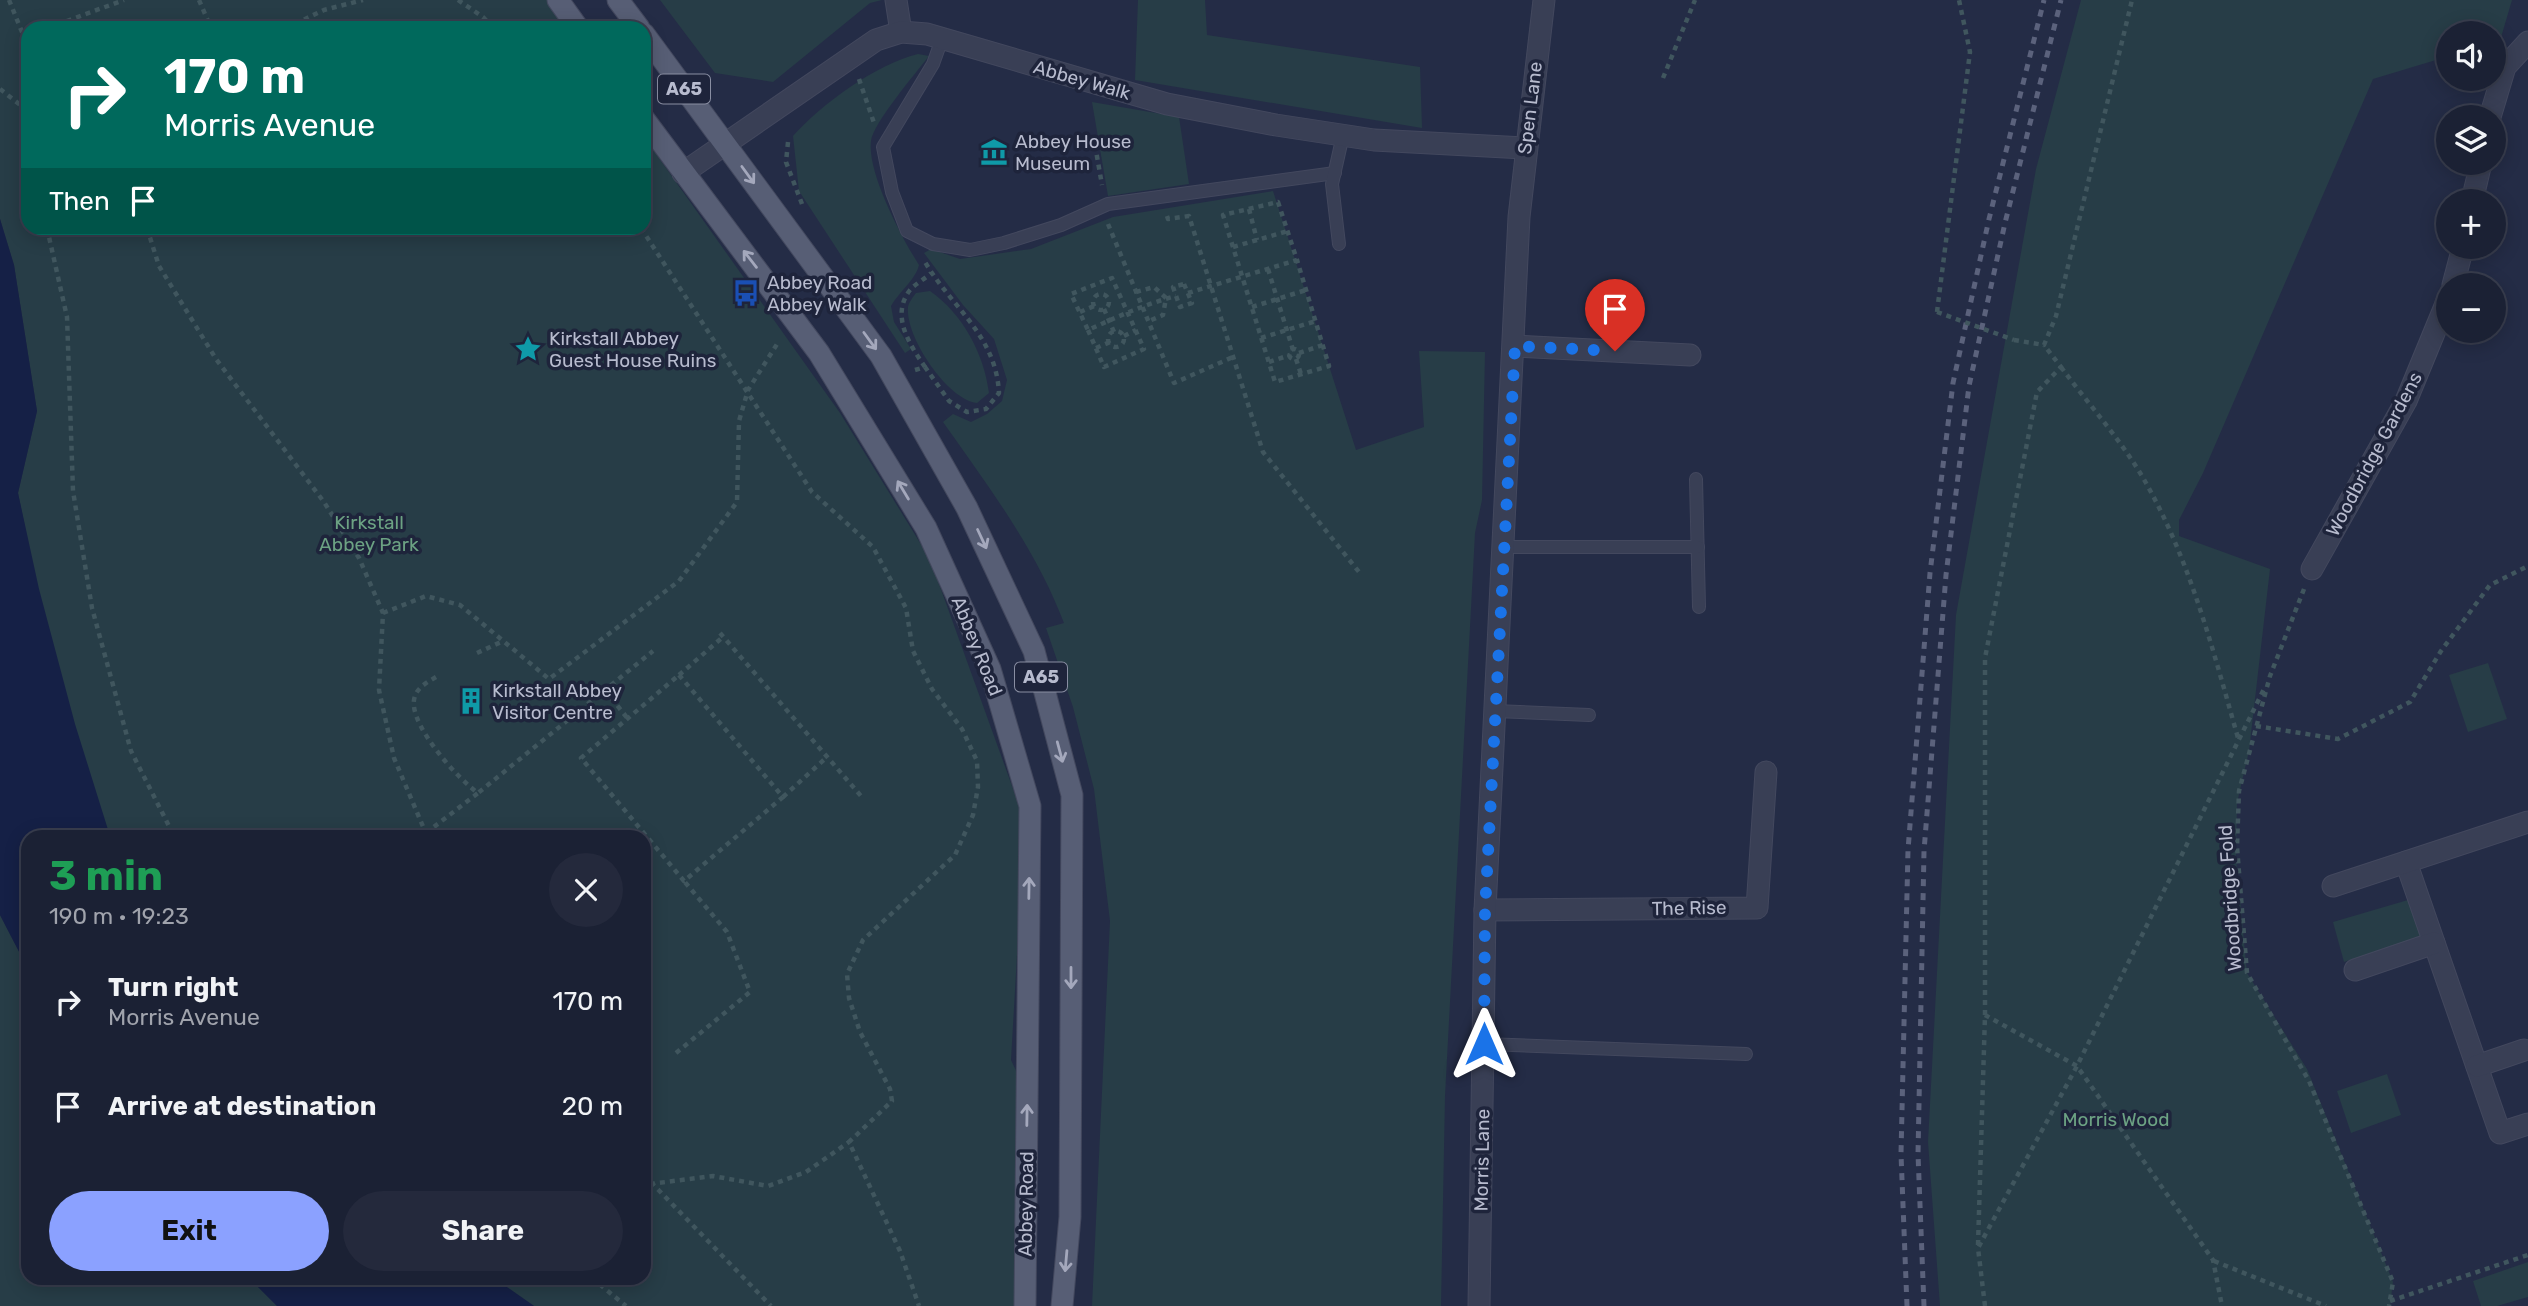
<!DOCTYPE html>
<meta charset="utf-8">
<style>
:root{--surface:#1b2134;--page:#24293c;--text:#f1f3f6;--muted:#a0a3ac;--line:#393e4f;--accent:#8ba1ff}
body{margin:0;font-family:Rubik,sans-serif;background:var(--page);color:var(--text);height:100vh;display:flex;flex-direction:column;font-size:26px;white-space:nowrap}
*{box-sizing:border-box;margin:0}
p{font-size:23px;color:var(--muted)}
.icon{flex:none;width:38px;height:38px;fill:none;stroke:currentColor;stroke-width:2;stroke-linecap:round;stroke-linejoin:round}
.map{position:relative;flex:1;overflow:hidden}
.details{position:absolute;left:21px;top:830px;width:630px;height:455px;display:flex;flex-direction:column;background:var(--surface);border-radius:21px;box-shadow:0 4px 18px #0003,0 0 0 2px var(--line)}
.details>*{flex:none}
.guide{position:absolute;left:21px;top:21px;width:630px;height:214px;border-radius:21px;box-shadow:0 4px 18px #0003,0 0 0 2px var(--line);background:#00695c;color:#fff;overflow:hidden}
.controls{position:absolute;left:2436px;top:21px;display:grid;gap:14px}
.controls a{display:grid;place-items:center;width:70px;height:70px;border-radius:50%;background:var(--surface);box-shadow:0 4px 18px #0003,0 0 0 2px var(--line);font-size:35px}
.pin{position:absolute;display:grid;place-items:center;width:60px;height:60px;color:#fff;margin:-72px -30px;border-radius:50% 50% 50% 0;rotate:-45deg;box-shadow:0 0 7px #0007}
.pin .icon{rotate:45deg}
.me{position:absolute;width:77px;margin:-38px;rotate:0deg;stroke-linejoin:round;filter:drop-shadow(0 0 5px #0008)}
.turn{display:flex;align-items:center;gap:24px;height:147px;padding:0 28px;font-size:32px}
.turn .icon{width:91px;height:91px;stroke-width:2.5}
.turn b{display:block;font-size:49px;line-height:60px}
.then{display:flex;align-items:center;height:66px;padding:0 28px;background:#0003;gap:14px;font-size:26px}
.round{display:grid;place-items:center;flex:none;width:74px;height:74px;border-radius:37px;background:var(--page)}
.summary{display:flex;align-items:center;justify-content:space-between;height:119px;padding:0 28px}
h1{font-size:42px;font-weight:700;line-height:52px;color:#1e9e55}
.button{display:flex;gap:14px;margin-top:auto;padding:14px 28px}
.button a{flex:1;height:80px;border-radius:42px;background:var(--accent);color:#111;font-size:28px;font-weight:700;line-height:80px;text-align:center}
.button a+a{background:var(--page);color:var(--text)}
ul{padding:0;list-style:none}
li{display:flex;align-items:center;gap:21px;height:105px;padding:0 28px}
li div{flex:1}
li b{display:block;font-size:26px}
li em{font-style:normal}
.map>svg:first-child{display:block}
.green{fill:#273d47}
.water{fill:#152046}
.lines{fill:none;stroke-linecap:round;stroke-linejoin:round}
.service-casing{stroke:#43485e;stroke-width:14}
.minor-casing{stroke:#43485e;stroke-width:23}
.tertiary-casing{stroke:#43485e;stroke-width:23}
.primary-casing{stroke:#43485e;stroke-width:23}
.path{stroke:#40565e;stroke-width:4.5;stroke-dasharray:5 5;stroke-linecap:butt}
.service{stroke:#393f55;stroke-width:12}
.minor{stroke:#393f55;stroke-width:21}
.tertiary{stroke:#393f55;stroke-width:21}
.primary{stroke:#575e75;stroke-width:21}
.rail{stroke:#5b627c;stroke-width:5;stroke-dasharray:7 7;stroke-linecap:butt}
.path-bridge{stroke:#40565e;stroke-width:4.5;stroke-dasharray:5 5;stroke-linecap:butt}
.oneway{stroke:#a4a8bc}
.route{stroke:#1a73e8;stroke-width:12;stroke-dasharray:0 21.6}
.labels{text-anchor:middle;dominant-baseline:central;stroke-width:7;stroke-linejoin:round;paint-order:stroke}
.shield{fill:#1e243b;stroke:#898ea2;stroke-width:2}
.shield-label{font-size:18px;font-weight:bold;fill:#b7bbce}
.street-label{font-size:19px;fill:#b7bbce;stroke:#1e243b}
.poi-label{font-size:19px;fill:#b7bbce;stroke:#1e243b;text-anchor:start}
.park-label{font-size:19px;fill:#6ca283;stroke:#1e243b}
</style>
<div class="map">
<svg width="2528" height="1306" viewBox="0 0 2528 1306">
<rect width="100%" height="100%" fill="#242c46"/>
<g class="green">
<polygon points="0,0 550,0 569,28 28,28 28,228 644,228 644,137 840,413 930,559 1020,808 1020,903 1011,1060 1019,1077 1015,1201 1017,1306 534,1306 494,1278 644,1278 644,836 110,836 66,730 18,493 37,411 14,265 0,219"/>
<polygon points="660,0 882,0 870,3 773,82 715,73"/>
<polygon points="1138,0 1205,0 1207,35 1420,67 1422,128 1135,80"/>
<polygon points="2081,0 2512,0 2494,61 2494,33 2448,33 2448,62 2436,60 2373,79 2203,473 2179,520 2179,536 2270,569 2249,751 2237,803 2236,858 2247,973 2307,1069 2393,1282 2390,1306 1940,1306 1928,1142 1956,615 2036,169"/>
<path d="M 918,54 L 929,56 C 916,73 873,123 871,141 C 867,173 902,238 919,265 C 916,279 899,292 891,306 L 894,322 L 911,349 L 905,353 L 799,191 L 793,136 C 823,103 875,65 918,54 Z"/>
<polygon points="1092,102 1179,117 1189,184 1108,196"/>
<path d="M 1273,191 L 1356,450 L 1424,427 L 1419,351 L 1485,352 L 1482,500 L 1475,533 L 1445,1096 L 1441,1306 L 1092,1306 L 1110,921 L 1094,789 L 1073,707 L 1046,628 L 1064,623 C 1036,549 988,486 943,422 L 953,414 L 971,422 L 987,414 L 1002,401 L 1007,380 L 994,339 L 963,305 L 924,253 L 931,249 L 960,259 L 1031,249 L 1113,217 Z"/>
<path d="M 930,291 C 963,314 984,354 989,393 L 977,403 C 948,400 905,337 908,307 C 909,302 913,297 916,293 Z"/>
<polygon points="2488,663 2507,719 2468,732 2449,675"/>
<polygon points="2408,900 2422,938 2344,962 2333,922"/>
<polygon points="0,915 28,969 28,1278 249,1278 277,1306 0,1306"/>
<polygon points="2387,1074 2401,1115 2351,1133 2337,1091"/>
<polygon points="2528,1262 2528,1297 2497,1306 2481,1306 2473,1281"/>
</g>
<g class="water">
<polygon points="0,219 14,265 37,411 18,493 39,589 75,724 110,836 28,836 28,969 0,915"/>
<polygon points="249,1278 494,1278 534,1306 277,1306"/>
</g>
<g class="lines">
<defs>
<g id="service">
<polyline points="942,39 933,64 883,147 892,192 907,231 933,244 970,250 1004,243 1061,225 1108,204 1335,173"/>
<polyline points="1339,244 1332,184 1343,135"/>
<polyline points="1696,479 1699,607"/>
<polyline points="1504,547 1698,547"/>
<polyline points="1495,711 1589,715"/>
<polyline points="1484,1044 1746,1054"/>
</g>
<g id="minor">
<polyline points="896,0 901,32"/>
<polyline points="2490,117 2505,67 2528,42"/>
<polyline points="683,173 876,40 901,32 927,34 1167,104 1276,125 1374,140 1524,148"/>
<polyline points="2472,201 2481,163"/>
<polyline points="2453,285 2463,247"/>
<polyline points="1515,346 1690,355"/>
<polyline points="2312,569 2406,401 2448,299"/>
<polyline points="2406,862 2500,1133 2528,1124"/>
<polyline points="2333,886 2528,822"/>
<polyline points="1485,910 1757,908 1766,772"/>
<polyline points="2355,970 2434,943"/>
<polyline points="2477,1066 2524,1050"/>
</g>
<polyline id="tertiary" points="1479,1306 1485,910 1519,217 1544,0"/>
<g id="primary">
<polyline points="558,0 578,28"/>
<polyline points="618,0 639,28"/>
<polyline points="644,34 881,356 967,508 1034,651 1072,795 1070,1217 1062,1306"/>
<polyline points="644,119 819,353 926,528 990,669 1030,806 1025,1306"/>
</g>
</defs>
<use href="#service" class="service-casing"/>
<use href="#minor" class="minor-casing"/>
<use href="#tertiary" class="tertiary-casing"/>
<use href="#primary" class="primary-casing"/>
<g class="path">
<polyline points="9,0 24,37 28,35"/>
<polyline points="199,0 211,28"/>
<polyline points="458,0 483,17 493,28"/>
<polyline points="48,28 124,0"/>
<polyline points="286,28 324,10 363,0"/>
<polyline points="1663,78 1695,0"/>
<polyline points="859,79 874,123"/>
<polyline points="0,89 28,111"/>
<polyline points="788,142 786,162 802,204"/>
<polyline points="1095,145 1102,185"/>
<polyline points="28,163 28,176"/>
<polyline points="1249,209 1257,240"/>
<polyline points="1167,216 1168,219 1189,216 1263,452 1359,572"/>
<polyline points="1108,224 1174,383 1233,357"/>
<polyline points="47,228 67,317 73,491 92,608 131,751 174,836"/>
<polyline points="147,228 159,266 216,359 324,502 359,558 383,613 379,690 394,758 427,836"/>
<polyline points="641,228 812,492 873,547 906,608 913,651 932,689 962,729 977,761 978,787 973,815 955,855 863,940 847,974 849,998 860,1032 890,1089 892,1101 849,1142 900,1251 919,1306"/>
<polyline points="1233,247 1288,231"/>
<polyline points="1268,269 1293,350"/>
<polygon points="1184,284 1192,303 1180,307 1173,287"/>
<polyline points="1136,292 1154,287 1166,298 1163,315 1149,321"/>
<path d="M 1188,293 C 1224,282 1261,271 1297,260 L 1278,202 L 1223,215 L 1275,382 L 1329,366 L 1297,260"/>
<circle cx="1101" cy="302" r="8"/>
<polyline points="1252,307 1306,290"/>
<polyline points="1104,309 1114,332"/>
<polyline points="1080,312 1094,306"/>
<polyline points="1937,312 1970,52 1959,0"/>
<path d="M 1088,330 L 1104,367 L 1144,349 L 1112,278 L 1071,294 L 1088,330 C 1117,317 1145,304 1176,296"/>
<circle cx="1116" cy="339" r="8"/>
<polyline points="1124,336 1136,330"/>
<polyline points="1261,338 1316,321"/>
<polyline points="2014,340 2044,345 2056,316 2132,0"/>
<polyline points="1096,348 1110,342"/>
<circle cx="1294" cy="354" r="5"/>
<polyline points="1299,353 1323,345"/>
<polyline points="1296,359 1301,374"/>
<polyline points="1269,362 1290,355"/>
<path d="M 925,367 C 910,345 890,316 910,290 C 915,284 925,279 931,273"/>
<path d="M 2061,367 C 2089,405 2123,442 2146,483 C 2191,563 2213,650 2238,738"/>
<path d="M 915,370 L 925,367 L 949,401 L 967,412 L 986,409 L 999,393 C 996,335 952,308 925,262"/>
<polyline points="2304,589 2270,676 2239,791 2237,847 2247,973 2309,1081 2393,1282 2389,1306"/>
<polyline points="383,613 426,596 460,605 549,679 679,581 737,502 739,421 748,390 779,341"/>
<polyline points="720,633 861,796"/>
<polyline points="477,653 501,642"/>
<polygon points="679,675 783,797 684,881 581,758"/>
<polyline points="679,675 724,636"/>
<path d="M 436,677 C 426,683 416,688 414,700 C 410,726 458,779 478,793 L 653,651"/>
<polyline points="605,690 628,719"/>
<polyline points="2256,726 2338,739 2410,702 2441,651 2490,585 2528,566"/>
<polyline points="783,797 827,757"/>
<polyline points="426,833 478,793"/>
<polyline points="1985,1015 1985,658 2037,392 2061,367 2044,345"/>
<polyline points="676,1053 750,992 727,932 684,881"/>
<polyline points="644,1175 771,1306"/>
<polyline points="650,1184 713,1176 768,1186 806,1172 849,1142"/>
<polyline points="1978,1245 1985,1015 2077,1066 2213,1260 2222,1306"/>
<polyline points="2214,1261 2326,1306"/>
<polyline points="592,1278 626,1306"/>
<polyline points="2390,1301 2528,1255"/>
<polyline points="1985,1306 1978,1248 2077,1066 2265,687"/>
</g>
<use href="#service" class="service"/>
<use href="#minor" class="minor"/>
<use href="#tertiary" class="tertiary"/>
<use href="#primary" class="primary"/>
<g class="rail">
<polyline points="1907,1306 1901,1154 1908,850 1930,573 1953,383 1989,219 2044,0"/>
<polyline points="1924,1306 1918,1154 1924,851 1946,575 1969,386 2005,223 2061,0"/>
</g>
<polyline class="path-bridge" points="1937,312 2014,340"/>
</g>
<defs><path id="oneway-shaft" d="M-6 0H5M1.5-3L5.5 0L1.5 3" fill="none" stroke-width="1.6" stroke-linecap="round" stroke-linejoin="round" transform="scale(1.75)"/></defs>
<g class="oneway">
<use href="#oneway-shaft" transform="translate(748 175) rotate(54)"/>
<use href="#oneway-shaft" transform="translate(750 259) rotate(-128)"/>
<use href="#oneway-shaft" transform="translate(870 341) rotate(54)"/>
<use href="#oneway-shaft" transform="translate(903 490) rotate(-121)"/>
<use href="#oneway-shaft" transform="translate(982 539) rotate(65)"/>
<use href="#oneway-shaft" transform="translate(1060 752) rotate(75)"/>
<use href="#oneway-shaft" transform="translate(1029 888) rotate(-89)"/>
<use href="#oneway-shaft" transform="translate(1071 978) rotate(90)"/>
<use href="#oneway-shaft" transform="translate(1027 1115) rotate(-89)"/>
<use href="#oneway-shaft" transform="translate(1066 1261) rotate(95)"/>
</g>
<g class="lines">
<polyline class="route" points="1484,1044 1485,910 1515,346 1615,351"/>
</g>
<defs>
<symbol id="museum-bare" viewBox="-9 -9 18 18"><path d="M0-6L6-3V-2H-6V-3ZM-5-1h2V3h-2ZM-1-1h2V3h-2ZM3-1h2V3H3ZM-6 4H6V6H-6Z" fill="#0f9aa8" stroke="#1e243b" stroke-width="2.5" paint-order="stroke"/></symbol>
<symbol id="bus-bare" viewBox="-9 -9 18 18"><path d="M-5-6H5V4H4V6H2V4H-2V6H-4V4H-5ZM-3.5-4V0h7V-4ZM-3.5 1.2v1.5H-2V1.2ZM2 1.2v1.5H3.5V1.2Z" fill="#1a4fb4" stroke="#1e243b" stroke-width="2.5" paint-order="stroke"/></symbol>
<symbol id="sight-bare" viewBox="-9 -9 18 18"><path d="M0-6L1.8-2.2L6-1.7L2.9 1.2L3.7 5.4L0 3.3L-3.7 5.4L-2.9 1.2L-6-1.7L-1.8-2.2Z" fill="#0f9aa8" stroke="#1e243b" stroke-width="2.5" paint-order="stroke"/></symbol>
<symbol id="building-bare" viewBox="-9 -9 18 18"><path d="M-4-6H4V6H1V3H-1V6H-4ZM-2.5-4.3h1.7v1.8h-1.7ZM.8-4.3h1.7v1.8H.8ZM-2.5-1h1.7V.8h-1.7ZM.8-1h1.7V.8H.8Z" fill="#0f9aa8" stroke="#1e243b" stroke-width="2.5" paint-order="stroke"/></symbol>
</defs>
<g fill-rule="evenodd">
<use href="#museum-bare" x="975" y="133" width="38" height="38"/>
<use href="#bus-bare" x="727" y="274" width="38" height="38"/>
<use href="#sight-bare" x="509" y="330" width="38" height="38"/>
<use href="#building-bare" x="452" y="682" width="38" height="38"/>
</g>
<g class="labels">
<g class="shield">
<rect x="658" y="74.5" width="52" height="29" rx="5"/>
<rect x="1015" y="662.5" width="52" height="29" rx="5"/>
</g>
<g class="shield-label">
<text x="684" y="89">A65</text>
<text x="1041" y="677">A65</text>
</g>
<g class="street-label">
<text transform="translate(1082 80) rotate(16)">Abbey Walk</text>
<text transform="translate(1530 108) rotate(-83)">Spen Lane</text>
<text transform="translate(2374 454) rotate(-62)">Woodbridge Gardens</text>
<text transform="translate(977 646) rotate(68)">Abbey Road</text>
<text transform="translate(2230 898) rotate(-94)">Woodbridge Fold</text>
<text transform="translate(1689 908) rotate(-1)">The Rise</text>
<text transform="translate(1482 1160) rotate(-89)">Morris Lane</text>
<text transform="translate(1026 1204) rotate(-89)">Abbey Road</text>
</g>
<g class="poi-label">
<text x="1015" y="141">Abbey House<tspan x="1015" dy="22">Museum</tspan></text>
<text x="767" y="282">Abbey Road<tspan x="767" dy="22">Abbey Walk</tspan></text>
<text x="549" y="338">Kirkstall Abbey<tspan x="549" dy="22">Guest House Ruins</tspan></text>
<text x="492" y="690">Kirkstall Abbey<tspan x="492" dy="22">Visitor Centre</tspan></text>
</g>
<g class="park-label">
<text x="369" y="522">Kirkstall<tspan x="369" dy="22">Abbey Park</tspan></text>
<text x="2116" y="1119">Morris Wood</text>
</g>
</g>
</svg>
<div class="controls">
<a><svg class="icon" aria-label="sound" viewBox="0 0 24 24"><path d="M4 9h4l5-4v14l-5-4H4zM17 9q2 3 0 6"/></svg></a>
<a><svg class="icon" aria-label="layers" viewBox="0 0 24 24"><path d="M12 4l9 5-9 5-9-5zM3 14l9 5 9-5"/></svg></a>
<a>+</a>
<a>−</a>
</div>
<div class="pin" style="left:1615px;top:351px;background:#d93025"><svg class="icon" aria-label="arrive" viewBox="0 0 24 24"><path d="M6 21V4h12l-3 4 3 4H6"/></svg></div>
<svg class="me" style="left:1484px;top:1044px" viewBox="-20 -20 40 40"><path d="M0-17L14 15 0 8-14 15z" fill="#1a73e8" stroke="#fff" stroke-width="4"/></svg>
<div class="guide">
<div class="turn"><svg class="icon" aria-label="right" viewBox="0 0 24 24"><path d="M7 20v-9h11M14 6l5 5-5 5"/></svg><div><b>170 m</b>Morris Avenue</div></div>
<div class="then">Then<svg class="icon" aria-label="arrive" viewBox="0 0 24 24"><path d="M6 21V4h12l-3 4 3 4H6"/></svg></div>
</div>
<section class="details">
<div class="summary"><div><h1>3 min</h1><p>190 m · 19:23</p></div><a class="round"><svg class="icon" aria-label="close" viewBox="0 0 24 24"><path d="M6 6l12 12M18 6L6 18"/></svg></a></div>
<ul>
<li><svg class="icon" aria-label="right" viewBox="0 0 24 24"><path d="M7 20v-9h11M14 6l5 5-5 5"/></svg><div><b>Turn right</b><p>Morris Avenue</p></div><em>170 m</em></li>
<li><svg class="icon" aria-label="arrive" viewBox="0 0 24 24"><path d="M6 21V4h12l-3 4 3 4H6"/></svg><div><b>Arrive at destination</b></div><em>20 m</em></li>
</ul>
<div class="button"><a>Exit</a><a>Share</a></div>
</section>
</div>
